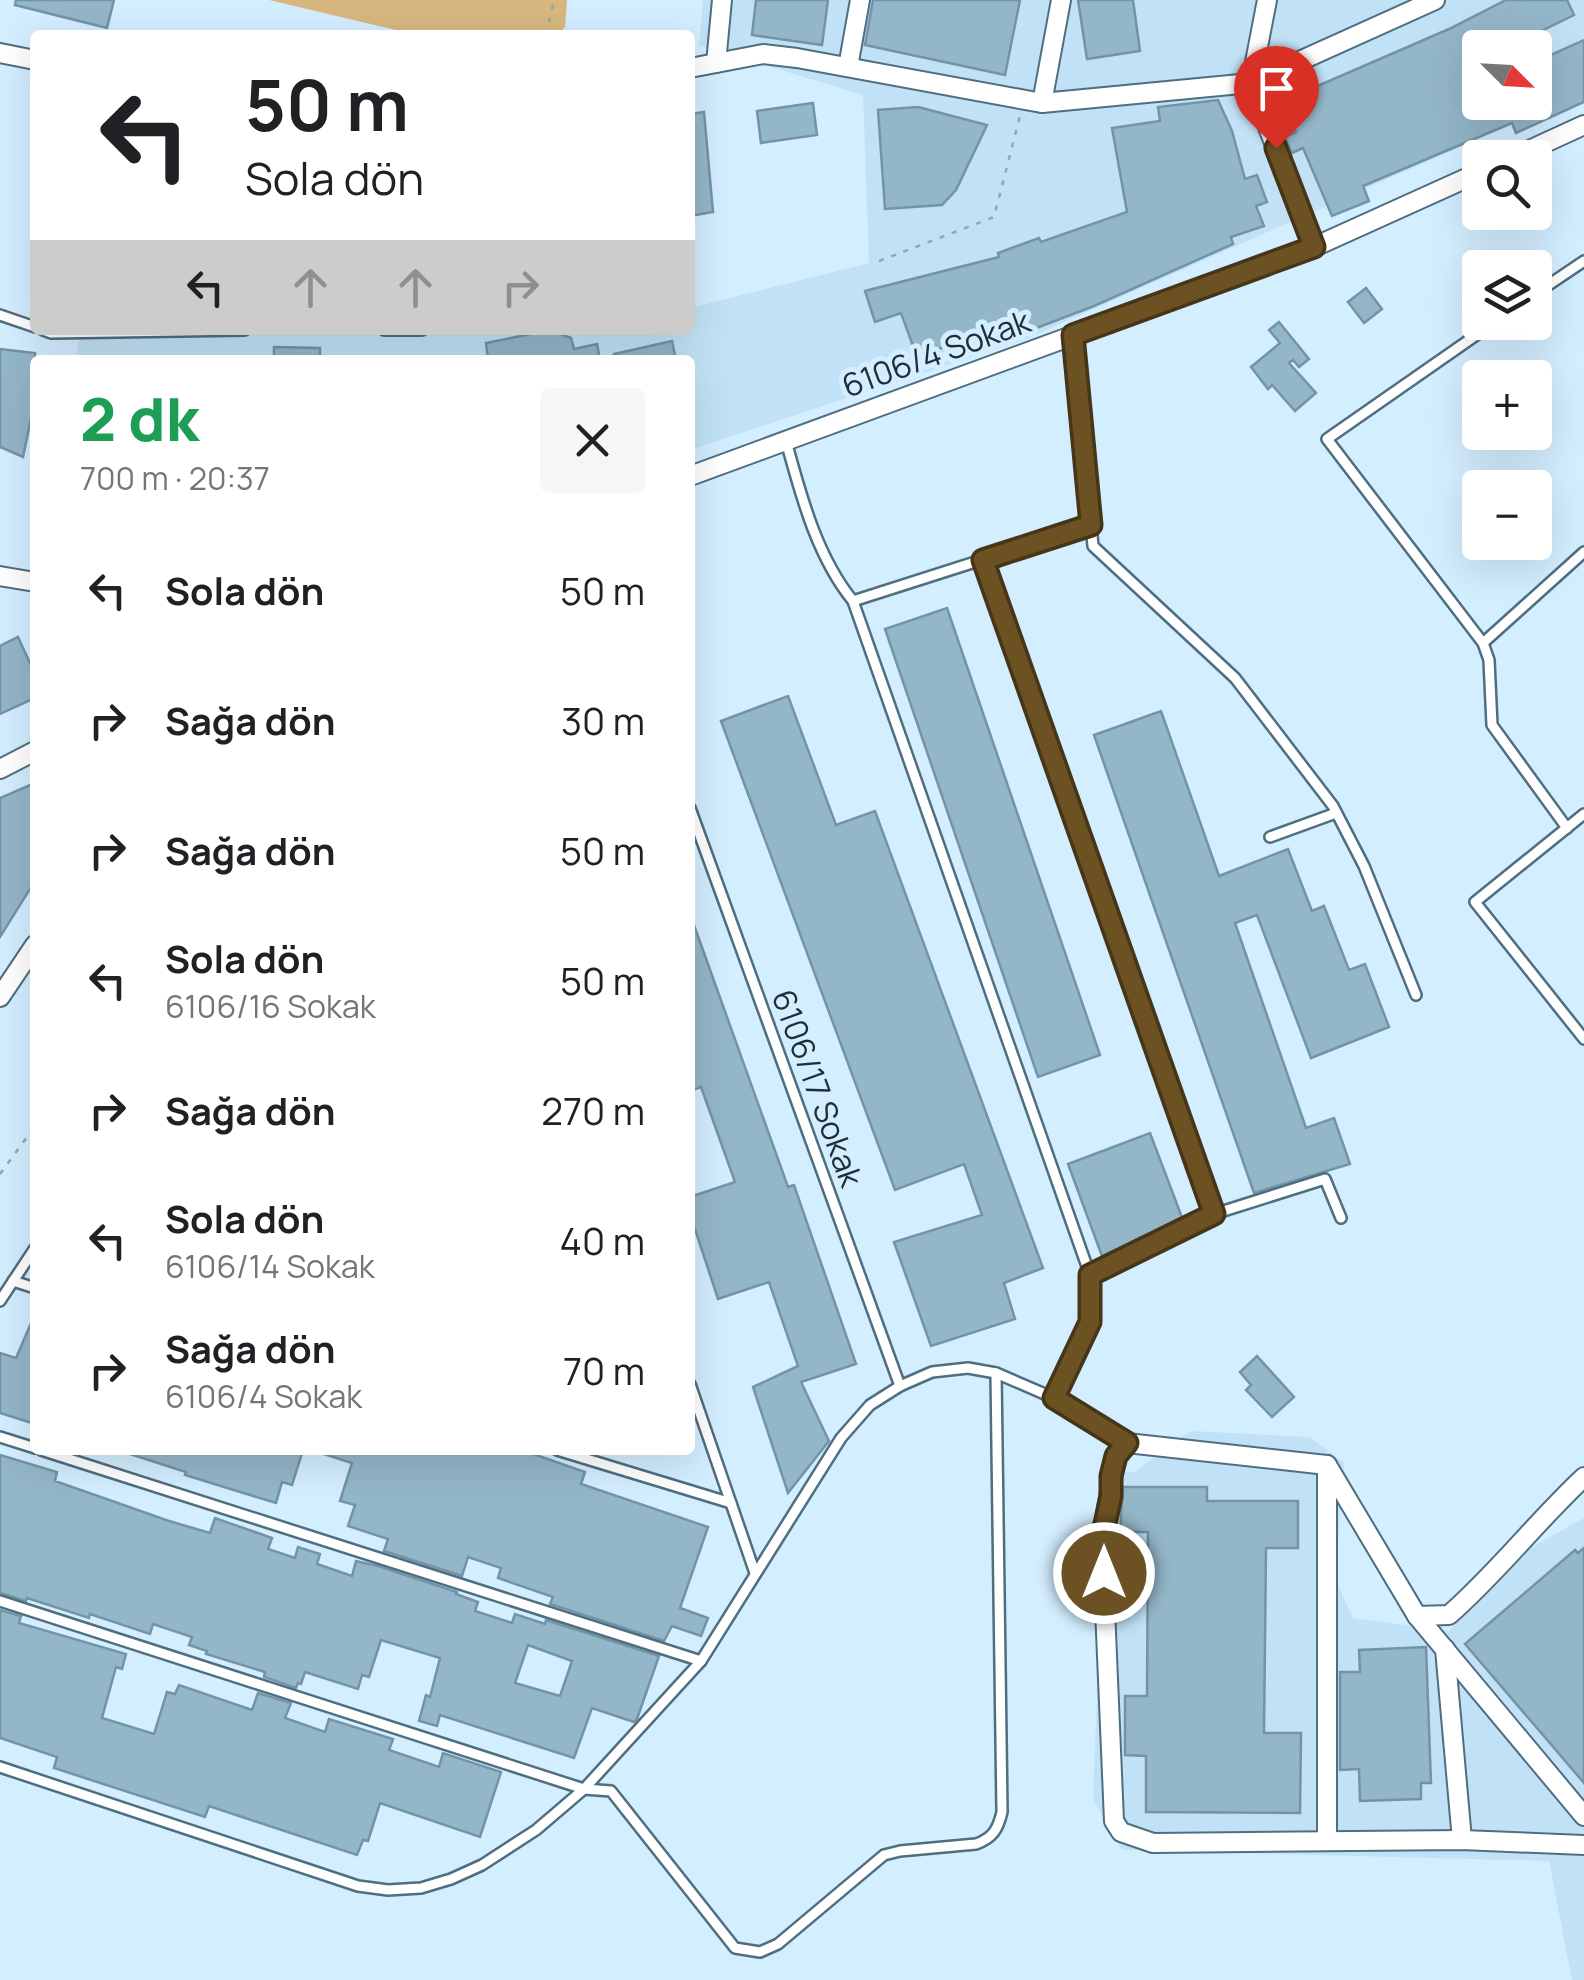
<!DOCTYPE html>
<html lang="tr">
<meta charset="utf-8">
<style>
:root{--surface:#fff;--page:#f6f6f6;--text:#202124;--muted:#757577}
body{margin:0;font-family:Manrope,sans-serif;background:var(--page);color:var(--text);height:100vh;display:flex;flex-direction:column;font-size:38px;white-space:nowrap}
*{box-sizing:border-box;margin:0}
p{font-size:32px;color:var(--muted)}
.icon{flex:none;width:55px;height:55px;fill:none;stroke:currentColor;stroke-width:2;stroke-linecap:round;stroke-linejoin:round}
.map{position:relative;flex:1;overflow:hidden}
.sheet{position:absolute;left:30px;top:355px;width:665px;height:1100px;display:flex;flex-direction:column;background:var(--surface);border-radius:10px;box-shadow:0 10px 40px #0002}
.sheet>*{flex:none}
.top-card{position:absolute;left:30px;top:30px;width:665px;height:305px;border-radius:10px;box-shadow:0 10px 40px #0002;background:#fff;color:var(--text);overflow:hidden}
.needle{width:65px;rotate:114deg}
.tools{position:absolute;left:1462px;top:30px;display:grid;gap:20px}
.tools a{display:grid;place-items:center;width:90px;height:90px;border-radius:10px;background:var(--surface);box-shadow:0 10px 40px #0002;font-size:50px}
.pin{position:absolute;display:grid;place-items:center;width:85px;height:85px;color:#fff;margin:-102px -42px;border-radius:50% 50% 50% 0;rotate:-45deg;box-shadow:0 0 10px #0007}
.pin .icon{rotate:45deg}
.me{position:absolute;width:110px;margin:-55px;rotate:0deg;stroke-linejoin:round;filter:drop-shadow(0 0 8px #0008)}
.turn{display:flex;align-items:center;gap:35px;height:210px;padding:0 50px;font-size:45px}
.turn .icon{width:130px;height:130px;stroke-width:2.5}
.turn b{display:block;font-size:70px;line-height:85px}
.lanes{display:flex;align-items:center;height:95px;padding:0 50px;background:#0003;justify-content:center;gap:50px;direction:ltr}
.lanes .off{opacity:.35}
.round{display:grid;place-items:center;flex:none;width:105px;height:105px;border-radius:10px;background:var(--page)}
.headline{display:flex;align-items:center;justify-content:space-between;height:170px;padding:0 50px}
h1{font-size:60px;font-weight:800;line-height:75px;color:#1e9e55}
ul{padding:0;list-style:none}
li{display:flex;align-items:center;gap:30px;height:130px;padding:0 50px}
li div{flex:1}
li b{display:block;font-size:38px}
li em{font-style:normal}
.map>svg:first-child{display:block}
.built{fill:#c1e2f6;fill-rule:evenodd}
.forest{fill:#d8b77f}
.building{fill:#94b6c9;stroke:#7394a6;stroke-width:2.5;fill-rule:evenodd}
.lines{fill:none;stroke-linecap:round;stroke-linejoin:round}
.service-casing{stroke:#4f6e80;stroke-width:14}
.minor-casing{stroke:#4f6e80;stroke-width:22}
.path{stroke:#91a7b4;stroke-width:2.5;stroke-dasharray:5 8;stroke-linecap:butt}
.service{stroke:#fff;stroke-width:9}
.minor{stroke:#fff;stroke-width:18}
.route-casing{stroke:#463517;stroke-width:25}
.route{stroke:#6c5223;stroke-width:18}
.labels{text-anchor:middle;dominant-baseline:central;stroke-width:10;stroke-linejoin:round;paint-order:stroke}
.street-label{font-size:32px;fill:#1f2d34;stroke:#d3eeff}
</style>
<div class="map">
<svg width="1584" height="1980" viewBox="0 0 1584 1980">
<rect width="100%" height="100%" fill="#d3eeff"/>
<g class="built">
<path d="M 703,0 L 1584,0 L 1584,92 L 1026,339 L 690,450 L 690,360 L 75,360 L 81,330 L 690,330 L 690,308 L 869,263 L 863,95 L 699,45 ZM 1480,48 L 1535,48 L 1535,102 L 1480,102 Z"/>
<polygon points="1191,1431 1310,1437 1344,1463 1335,1579 1353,1618 1449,1631 1532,1547 1584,1518 1584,1980 1572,1980 1549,1861 1122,1850 1093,1799 1106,1471 1134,1472"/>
</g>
<polygon class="forest" points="269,0 567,0 565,27 558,35 417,35"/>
<g class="building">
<polygon points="16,0 114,0 107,28 15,5"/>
<polygon points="756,0 828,0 822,45 752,35"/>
<polygon points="873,0 1020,0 1005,75 865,45"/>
<polygon points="1078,0 1133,0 1140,51 1087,59"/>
<polygon points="1506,0 1567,0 1574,15 1507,48 1480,48 1480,61 1467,67 1480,95 1480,102 1535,102 1535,62 1584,40 1584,102 1516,133 1512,123 1363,186 1369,201 1332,216 1303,148 1292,153 1285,137 1296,132 1283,101 1449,29"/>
<polygon points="1218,100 1232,131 1245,179 1257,175 1267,202 1256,206 1264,226 1231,237 1233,244 1094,306 1026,332 1022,319 917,357 901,313 875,322 865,291 999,257 998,253 1039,238 1041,242 1127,212 1112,128 1160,121 1158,107"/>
<polygon points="813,103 817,135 761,143 757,111"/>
<polygon points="918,107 987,125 956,190 942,205 885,209 878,110"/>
<polygon points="704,112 713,212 690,216 690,114"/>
<polygon points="1366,288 1382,309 1364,323 1348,302"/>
<polygon points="1279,322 1309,359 1299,367 1293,360 1289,363 1316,393 1295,411 1272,385 1268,389 1251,367 1280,343 1269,330"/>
<polygon points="551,330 571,338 574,349 597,344 600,360 488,360 486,343"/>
<polygon points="672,341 676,360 615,360 614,354"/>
<polygon points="274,347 320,348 320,360 274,360"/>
<polygon points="0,349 35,353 35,399 23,457 0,447"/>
<polygon points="947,608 1100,1055 1038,1077 885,629"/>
<polygon points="18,637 35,674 35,698 0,714 0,646"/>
<polygon points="788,696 836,825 875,811 1043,1268 1004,1283 1015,1319 931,1346 894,1242 982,1215 964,1164 895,1190 721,721"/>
<polygon points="1161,711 1219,876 1288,849 1312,911 1324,906 1349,970 1365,964 1389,1027 1311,1058 1257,915 1235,923 1306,1128 1334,1118 1350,1164 1254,1193 1094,735"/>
<polygon points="35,783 35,881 0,937 0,798"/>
<polygon points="690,914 788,1187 794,1185 856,1364 801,1382 829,1441 788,1493 753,1387 798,1366 769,1282 718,1299 690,1214 690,1197 735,1182 701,1087 690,1091"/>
<polygon points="1150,1133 1183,1220 1102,1256 1068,1164"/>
<polygon points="35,1314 35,1424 0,1413 0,1353 16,1358"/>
<polygon points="1257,1356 1294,1397 1272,1417 1246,1390 1251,1385 1240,1372"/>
<polygon points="127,1450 303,1450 292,1485 282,1482 276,1503 185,1475 186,1472 127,1453"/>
<polygon points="321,1450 522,1450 585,1472 581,1484 708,1527 680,1608 708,1618 701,1636 672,1626 664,1641 550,1604 553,1597 498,1578 501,1568 468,1557 462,1576 384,1551 388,1539 348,1526 355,1505 340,1501 352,1463 321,1453"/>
<path d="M 0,1455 L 57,1472 L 55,1481 L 169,1521 L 210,1533 L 215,1518 L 272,1538 L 268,1549 L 295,1558 L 298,1547 L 320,1554 L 317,1564 L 352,1576 L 356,1561 L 378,1566 L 457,1592 L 456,1594 L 478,1602 L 475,1611 L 512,1623 L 515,1614 L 545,1624 L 546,1620 L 659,1656 L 637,1719 L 634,1722 L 592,1708 L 574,1758 L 440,1715 L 437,1726 L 419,1721 L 426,1695 L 430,1697 L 440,1658 L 381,1640 L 369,1677 L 362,1675 L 358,1689 L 305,1672 L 301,1684 L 298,1683 L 296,1688 L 264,1677 L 265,1672 L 206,1654 L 207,1651 L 189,1645 L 192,1637 L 153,1624 L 150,1634 L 90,1614 L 89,1618 L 27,1598 L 26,1601 L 0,1593 ZM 528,1645 L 572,1661 L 560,1696 L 515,1683 Z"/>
<polygon points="1123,1487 1207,1487 1207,1501 1298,1501 1298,1548 1266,1548 1264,1733 1301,1733 1300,1813 1146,1812 1146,1756 1125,1755 1125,1696 1147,1696 1148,1532 1120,1532"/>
<polygon points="1584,1548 1584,1783 1465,1644 1575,1550 1578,1553"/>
<polygon points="0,1610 21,1616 19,1623 126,1654 122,1669 116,1667 102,1718 154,1734 167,1692 175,1694 179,1685 252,1710 258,1693 291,1703 285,1718 325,1732 329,1719 393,1739 389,1750 439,1767 443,1753 501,1772 480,1837 380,1803 368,1841 363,1840 357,1855 209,1806 205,1817 54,1768 57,1757 0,1738"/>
<polygon points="1426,1647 1431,1783 1421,1783 1421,1799 1360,1801 1359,1769 1340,1770 1340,1672 1360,1672 1359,1650"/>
</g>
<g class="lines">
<defs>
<g id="service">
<polyline points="1535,294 1584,261"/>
<polyline points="0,315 35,327"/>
<polyline points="1495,322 1327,439 1483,643 1489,660 1492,725 1567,828"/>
<polyline points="43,330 51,333 245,330"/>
<polyline points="384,330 422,330"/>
<polyline points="1073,335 1093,546 1235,678 1333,806 1364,866 1416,995"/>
<path d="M 786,441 C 801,496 817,557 853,601"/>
<polyline points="983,560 1214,1214"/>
<polyline points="1483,643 1584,552"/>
<polyline points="690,808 900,1386"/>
<polyline points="1584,814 1475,902 1584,1039"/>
<polyline points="1270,837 1336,813"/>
<polyline points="1090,1275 1214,1214 1325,1179 1341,1218"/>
<polyline points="13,1281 35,1288"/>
<polyline points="0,1301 35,1248"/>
<polyline points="690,1384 755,1573"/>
<polyline points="1054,1398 1090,1322 1090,1275 853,601 1091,525"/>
<polyline points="0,1437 35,1448"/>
<polyline points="41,1450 701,1661"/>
<polyline points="557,1450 731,1503"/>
<path d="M 0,1601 L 584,1789 L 611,1791 L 735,1948 L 760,1952 L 778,1944 L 884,1855 L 900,1851 L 976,1844 C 993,1838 998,1829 1002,1812 L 996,1373"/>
<polyline points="0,1767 358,1886 388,1890 421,1888 451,1879 482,1865 536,1830 584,1789 701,1661 841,1438 870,1405 900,1386 932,1372 968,1368 996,1373 1054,1398 1126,1442"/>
</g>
<g id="minor">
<polyline points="1267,0 1251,83 1314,247"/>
<polyline points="0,53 35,60"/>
<polyline points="716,63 722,0"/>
<polyline points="848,67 860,0"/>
<polyline points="690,68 763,54 797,58 1042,103 1251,83 1435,0"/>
<polyline points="1042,103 1061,0"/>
<polyline points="1512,158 1584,125"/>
<polyline points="690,476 1314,247 1480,172"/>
<polyline points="0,576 35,582"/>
<polyline points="0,769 35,751"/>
<polyline points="0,997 35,945"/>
<path d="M 1584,1477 C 1537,1521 1498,1572 1449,1615 L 1417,1616 L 1327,1465 L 1127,1443 L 1116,1456 L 1102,1538 L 1114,1821 L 1121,1832 L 1153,1843 L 1462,1840 L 1584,1845"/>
<polyline points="1417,1616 1584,1816"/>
<polyline points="1445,1649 1462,1840"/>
<polyline points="1327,1841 1327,1465"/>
</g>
</defs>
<use href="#service" class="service-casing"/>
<use href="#minor" class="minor-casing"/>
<g class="path">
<polyline points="546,35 554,0"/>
<polyline points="879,261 994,217 1020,116"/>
<polyline points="0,1174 35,1126"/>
</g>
<use href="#service" class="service"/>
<use href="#minor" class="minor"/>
</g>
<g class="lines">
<defs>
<polyline id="route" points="1104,1573 1102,1538 1111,1496 1111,1476 1116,1456 1127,1443 1054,1398 1090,1322 1090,1275 1214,1214 983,560 1091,525 1073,335 1314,247 1276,148"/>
</defs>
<use href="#route" class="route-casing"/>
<use href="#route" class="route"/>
</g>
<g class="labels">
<g class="street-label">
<text transform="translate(936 353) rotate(-20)">6106/4 Sokak</text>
<text transform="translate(818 1088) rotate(70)">6106/17 Sokak</text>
</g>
</g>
</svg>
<div class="tools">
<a><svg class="needle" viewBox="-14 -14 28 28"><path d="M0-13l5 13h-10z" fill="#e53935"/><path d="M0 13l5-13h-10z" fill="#757577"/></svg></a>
<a><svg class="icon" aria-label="search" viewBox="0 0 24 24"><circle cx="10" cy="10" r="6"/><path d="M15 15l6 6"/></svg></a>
<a><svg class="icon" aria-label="layers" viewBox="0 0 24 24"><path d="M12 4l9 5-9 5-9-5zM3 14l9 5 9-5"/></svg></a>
<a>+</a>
<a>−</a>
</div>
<div class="pin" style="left:1276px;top:148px;background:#d93025"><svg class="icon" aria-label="arrive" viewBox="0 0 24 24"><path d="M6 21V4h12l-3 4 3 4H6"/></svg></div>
<svg class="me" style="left:1104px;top:1573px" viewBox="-20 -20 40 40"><circle r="17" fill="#6c5223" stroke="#fff" stroke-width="3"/><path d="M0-11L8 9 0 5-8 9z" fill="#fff"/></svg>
<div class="top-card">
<div class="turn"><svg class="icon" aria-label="left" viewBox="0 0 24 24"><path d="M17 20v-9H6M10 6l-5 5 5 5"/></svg><div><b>50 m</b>Sola dön</div></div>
<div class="lanes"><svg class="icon" aria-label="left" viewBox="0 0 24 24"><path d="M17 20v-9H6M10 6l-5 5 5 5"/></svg><svg class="icon off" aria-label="ahead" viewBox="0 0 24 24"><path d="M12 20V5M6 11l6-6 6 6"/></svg><svg class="icon off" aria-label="ahead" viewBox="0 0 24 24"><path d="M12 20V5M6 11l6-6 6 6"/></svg><svg class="icon off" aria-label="right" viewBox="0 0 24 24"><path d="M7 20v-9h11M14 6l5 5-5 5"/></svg></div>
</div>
<section class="sheet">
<div class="headline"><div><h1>2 dk</h1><p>700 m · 20:37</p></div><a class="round"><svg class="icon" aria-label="close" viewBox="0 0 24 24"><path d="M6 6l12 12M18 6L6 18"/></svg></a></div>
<ul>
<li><svg class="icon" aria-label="left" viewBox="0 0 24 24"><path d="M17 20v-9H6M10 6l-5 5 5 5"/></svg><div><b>Sola dön</b></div><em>50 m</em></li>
<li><svg class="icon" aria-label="right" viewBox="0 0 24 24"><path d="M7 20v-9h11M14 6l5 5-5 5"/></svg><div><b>Sağa dön</b></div><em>30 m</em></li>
<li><svg class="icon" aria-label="right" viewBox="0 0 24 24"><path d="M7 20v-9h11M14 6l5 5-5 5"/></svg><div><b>Sağa dön</b></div><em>50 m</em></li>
<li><svg class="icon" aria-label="left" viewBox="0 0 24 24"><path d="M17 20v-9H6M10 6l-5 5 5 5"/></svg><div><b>Sola dön</b><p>6106/16 Sokak</p></div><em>50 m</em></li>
<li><svg class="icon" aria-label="right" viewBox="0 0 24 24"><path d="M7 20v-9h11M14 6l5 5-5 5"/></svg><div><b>Sağa dön</b></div><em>270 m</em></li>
<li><svg class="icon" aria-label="left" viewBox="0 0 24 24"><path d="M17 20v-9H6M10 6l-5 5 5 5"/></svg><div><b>Sola dön</b><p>6106/14 Sokak</p></div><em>40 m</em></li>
<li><svg class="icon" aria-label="right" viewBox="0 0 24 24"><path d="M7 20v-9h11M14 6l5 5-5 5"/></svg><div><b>Sağa dön</b><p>6106/4 Sokak</p></div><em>70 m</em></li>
</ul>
</section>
</div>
